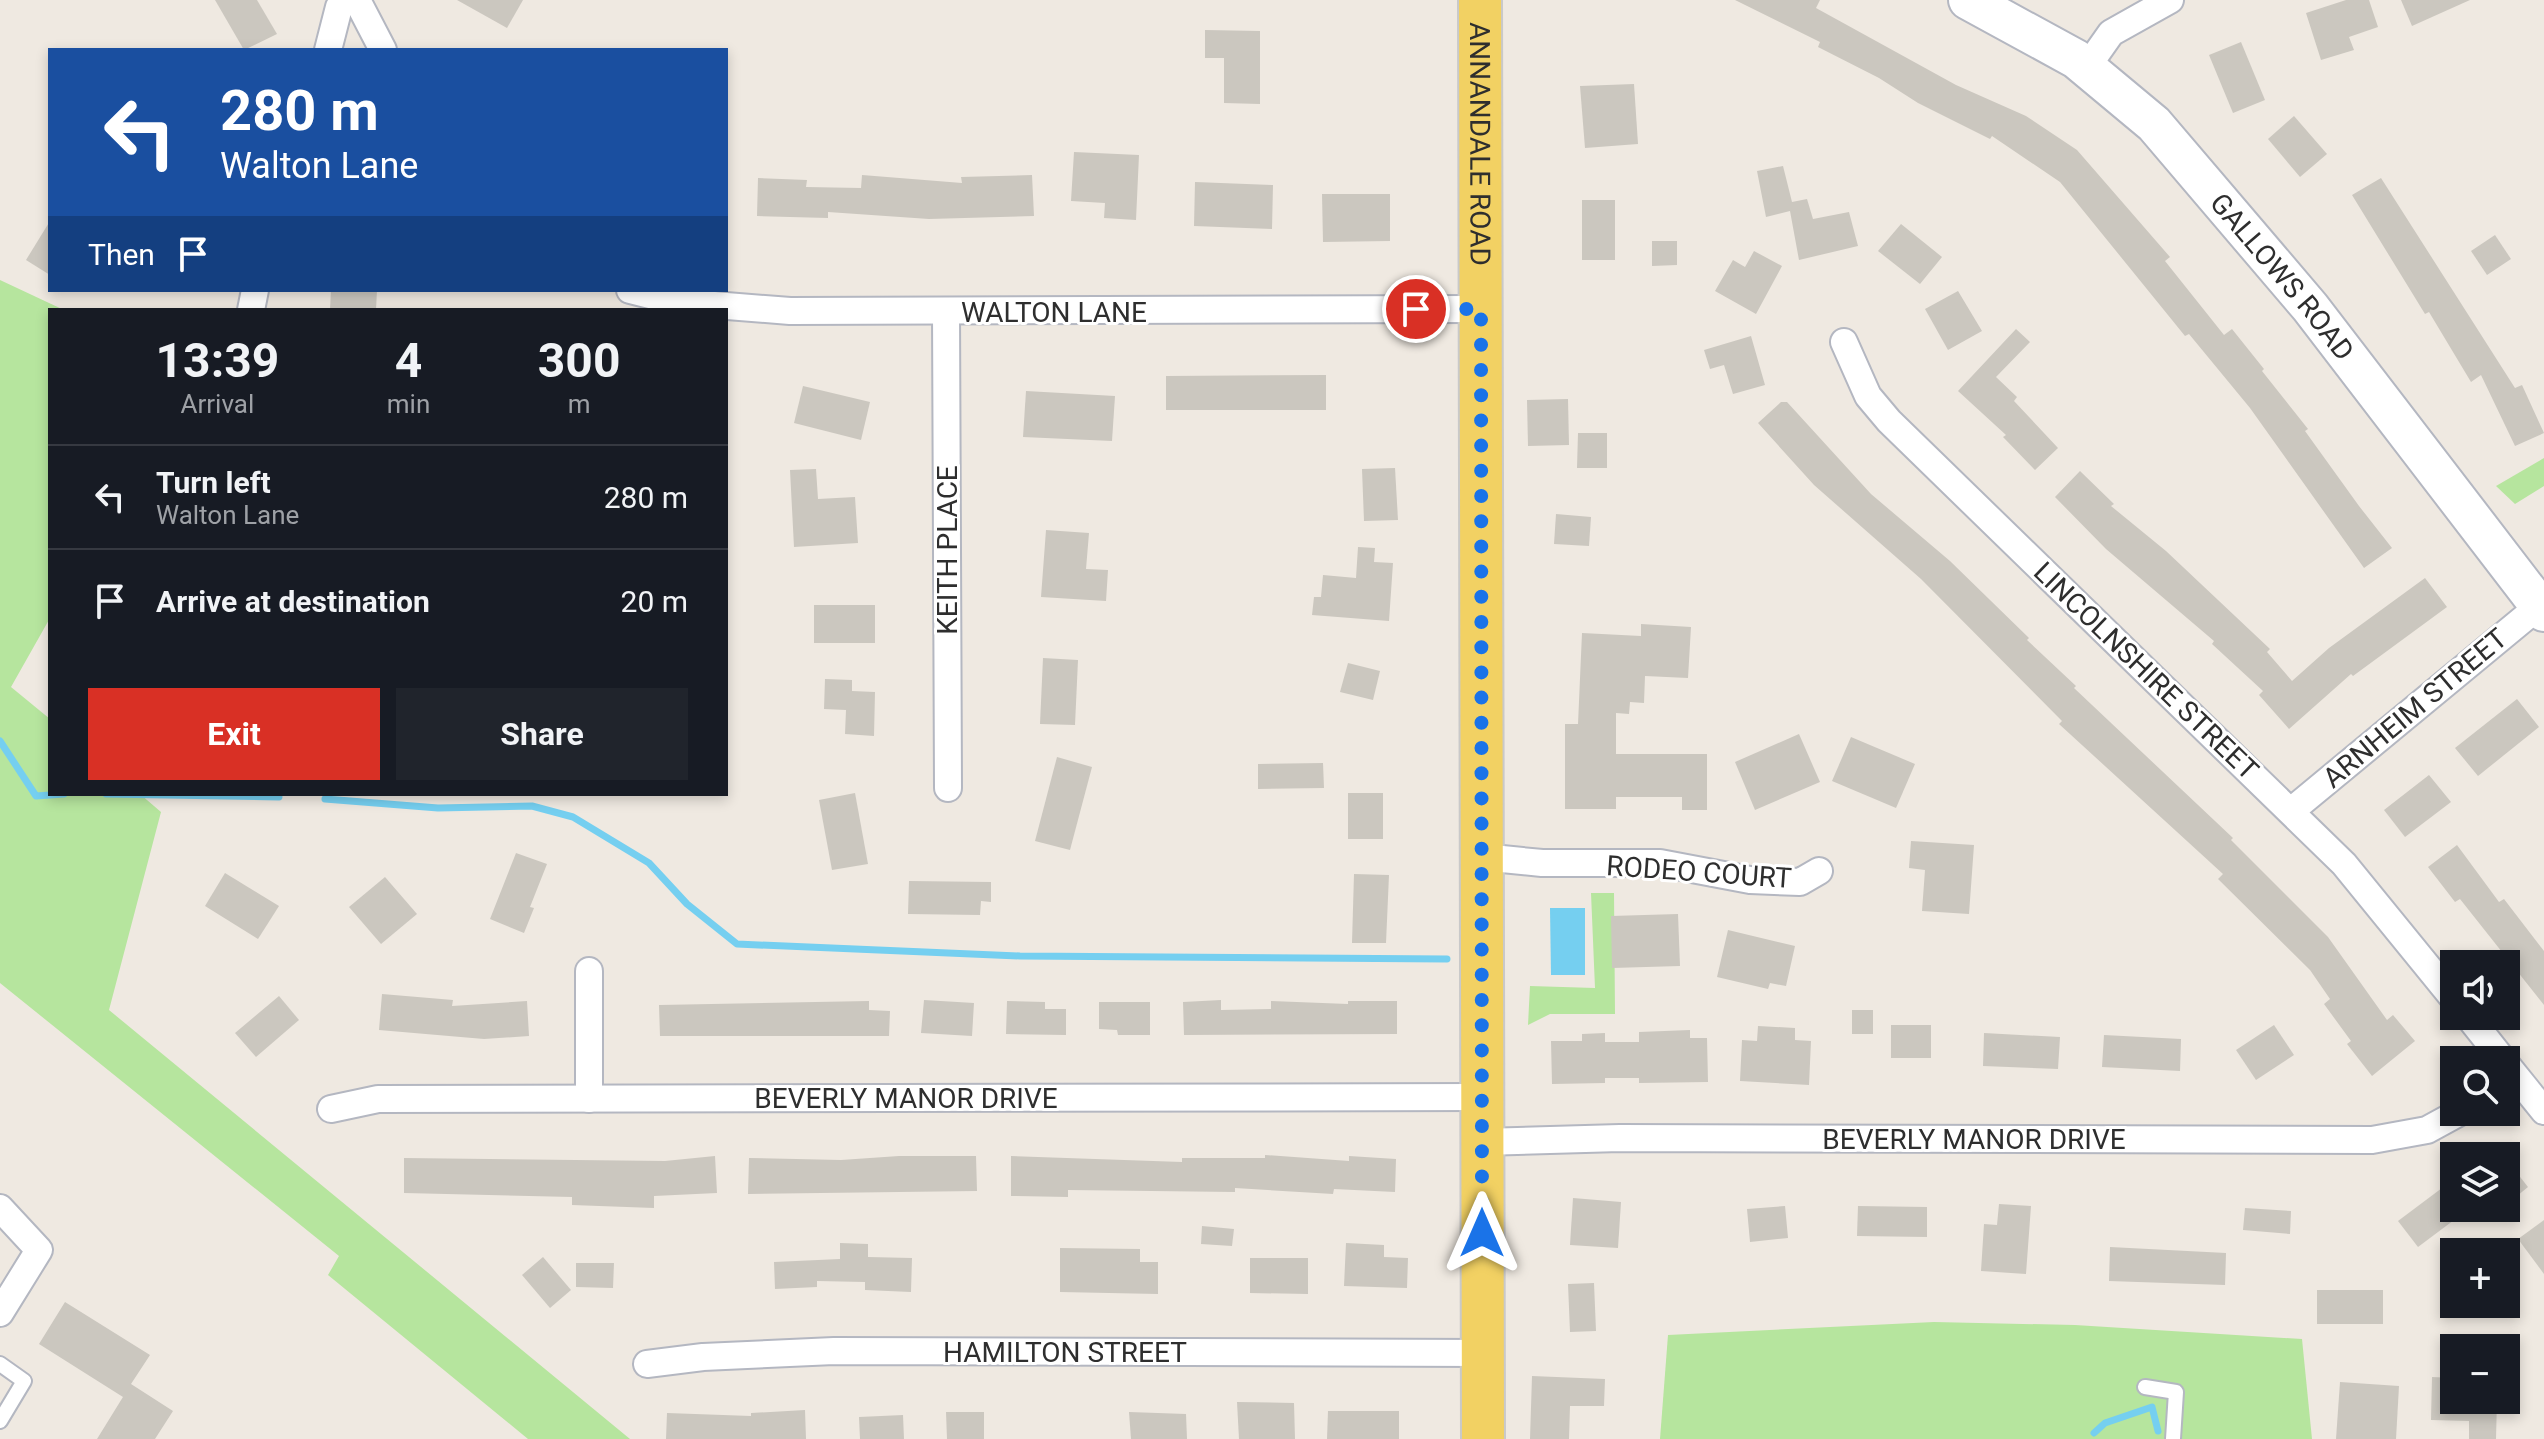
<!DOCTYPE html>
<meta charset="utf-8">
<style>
:root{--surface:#171b24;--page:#20242c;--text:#f1f3f6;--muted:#9ea1a6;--line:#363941;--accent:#d93025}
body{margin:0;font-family:Roboto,sans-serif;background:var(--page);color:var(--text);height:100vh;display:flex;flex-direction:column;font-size:30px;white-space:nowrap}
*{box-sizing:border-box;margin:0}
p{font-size:26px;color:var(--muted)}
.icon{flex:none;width:44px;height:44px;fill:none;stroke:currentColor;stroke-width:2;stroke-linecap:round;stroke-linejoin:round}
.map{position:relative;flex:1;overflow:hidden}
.details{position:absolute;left:48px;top:308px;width:680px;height:488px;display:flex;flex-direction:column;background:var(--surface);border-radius:0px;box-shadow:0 4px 12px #0003}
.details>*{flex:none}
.hud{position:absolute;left:48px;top:48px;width:680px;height:244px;border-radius:0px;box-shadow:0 4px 12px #0003;background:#1a4fa0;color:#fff;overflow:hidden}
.tools{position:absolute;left:2440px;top:950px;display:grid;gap:16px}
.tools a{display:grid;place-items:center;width:80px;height:80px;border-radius:0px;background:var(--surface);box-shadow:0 4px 12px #0003;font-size:40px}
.pin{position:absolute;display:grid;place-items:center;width:68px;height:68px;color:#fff;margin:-34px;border:4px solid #fff;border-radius:50%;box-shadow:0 2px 8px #0007}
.me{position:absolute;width:88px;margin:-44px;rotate:0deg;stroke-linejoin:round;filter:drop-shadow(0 0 6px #0008)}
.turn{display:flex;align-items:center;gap:28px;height:168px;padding:0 40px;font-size:36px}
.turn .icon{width:104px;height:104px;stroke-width:2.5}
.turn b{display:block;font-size:56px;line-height:68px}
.then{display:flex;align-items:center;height:76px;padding:0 40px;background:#0003;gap:16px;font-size:30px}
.eta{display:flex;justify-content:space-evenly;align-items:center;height:136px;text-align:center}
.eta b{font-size:48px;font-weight:700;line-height:56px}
.action{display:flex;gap:16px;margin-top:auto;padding:16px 40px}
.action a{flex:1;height:92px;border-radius:0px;background:var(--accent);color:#fff;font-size:32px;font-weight:700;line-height:92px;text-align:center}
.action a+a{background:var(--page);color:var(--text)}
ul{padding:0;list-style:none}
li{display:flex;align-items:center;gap:24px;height:104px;padding:0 40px;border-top:2px solid var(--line)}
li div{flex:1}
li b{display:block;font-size:30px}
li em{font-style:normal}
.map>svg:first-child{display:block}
.green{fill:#b6e59e}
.water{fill:#75cff0}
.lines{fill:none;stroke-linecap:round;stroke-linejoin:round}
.stream{stroke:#75cff0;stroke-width:7}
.building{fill:#cbc7bf}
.service-casing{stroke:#b4b7c1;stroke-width:18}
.minor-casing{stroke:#b4b7c1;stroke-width:30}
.secondary-casing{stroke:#b4b7c1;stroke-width:42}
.primary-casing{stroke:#c9c9c9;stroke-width:46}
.service{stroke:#fff;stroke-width:14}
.minor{stroke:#fff;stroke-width:26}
.secondary{stroke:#fff;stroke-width:38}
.primary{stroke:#f2d163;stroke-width:42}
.route{stroke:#1a73e8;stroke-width:14;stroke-dasharray:0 25.2}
.labels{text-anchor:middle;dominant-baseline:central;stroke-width:6;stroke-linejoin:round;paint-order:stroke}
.street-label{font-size:28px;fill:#2e2e2e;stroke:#fff}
</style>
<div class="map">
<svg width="2544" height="1439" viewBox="0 0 2544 1439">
<rect width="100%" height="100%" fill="#efe9e1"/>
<g class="green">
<polygon points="0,280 64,310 50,310 50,618 11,687 50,719 50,794 140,794 161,812 109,1010 630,1439 528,1439 328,1275 339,1256 0,983"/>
<polygon points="2544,458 2544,486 2515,504 2496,486"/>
<polygon points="1591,893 1614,893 1615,1014 1550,1014 1528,1025 1530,986 1595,988"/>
<polygon points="1934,1322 2075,1325 2302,1339 2312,1439 1660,1439 1668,1335"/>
</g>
<polygon class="water" points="1550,908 1585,908 1585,975 1551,975"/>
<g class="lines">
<g class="stream">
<polyline points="0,741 36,796 64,794"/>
<polyline points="106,794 279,797"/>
<polyline points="325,799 438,808 532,806 573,817 649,863 687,904 737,944 1020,956 1447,959"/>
<polyline points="2094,1433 2105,1423 2152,1407 2158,1431"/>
</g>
</g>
<g class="building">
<polygon points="215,0 257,0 277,34 244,50"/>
<polygon points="457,0 523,0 507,28"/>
<polygon points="1735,0 1820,0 1816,8 1956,85 2026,116 2077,150 2170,257 2165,261 2224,335 2232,329 2264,369 2262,371 2308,429 2305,431 2359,506 2392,548 2364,568 2250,408 2189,334 2185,336 2060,182 1992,136 1990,139 1918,103 1879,78 1818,47 1820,42"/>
<polygon points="2346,0 2369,0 2378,27 2349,37 2354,50 2321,60 2306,13"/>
<polygon points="2401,0 2470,0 2412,26"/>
<polygon points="1205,30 1260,31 1260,104 1224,103 1224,58 1205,58"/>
<polygon points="2241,42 2265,100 2233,113 2209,55"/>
<polygon points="1634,84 1638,144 1585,148 1580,86"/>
<polygon points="2294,116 2327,154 2300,177 2268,139"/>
<polygon points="1074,152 1139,155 1136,220 1104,218 1105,203 1071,201"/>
<polygon points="1783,166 1792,202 1807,199 1813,219 1849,212 1858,246 1799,260 1790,211 1766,217 1757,171"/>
<polygon points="862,175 962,183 961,177 1032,175 1034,216 929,219 828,212 828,218 757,216 758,178 807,180 806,187 861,188"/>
<polygon points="2381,178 2515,388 2522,385 2544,433 2515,446 2481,375 2471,382 2429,312 2425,314 2352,195"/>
<polygon points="1195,182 1273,185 1272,229 1194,226"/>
<polygon points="1322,194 1390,194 1390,241 1323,242"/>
<rect x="1582" y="200" width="33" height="60"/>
<polygon points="50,221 50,275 26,260"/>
<polygon points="1901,224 1942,257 1920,284 1878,251"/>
<polygon points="2495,235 2511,259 2487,275 2471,251"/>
<polygon points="1652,241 1677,241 1677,265 1652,266"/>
<polygon points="1754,251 1782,266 1756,314 1715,291 1733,260 1745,267"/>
<polygon points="331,290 377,290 376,310 330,310"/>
<polygon points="1958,291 1982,331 1948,350 1925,309"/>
<polygon points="2016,329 2030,342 1996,377 2017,397 2014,401 2058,448 2035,470 2003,437 2006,435 1958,391"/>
<polygon points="1751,336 1765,385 1733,394 1724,365 1710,369 1704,350"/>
<polygon points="1326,375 1326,410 1166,410 1166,376"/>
<polygon points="803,386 870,402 861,440 794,423"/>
<polygon points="1026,391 1115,396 1112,441 1023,437"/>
<polygon points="1568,399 1569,445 1528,446 1527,400"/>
<polygon points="1781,402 1787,402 1871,494 1950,561 2029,638 2027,640 2076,686 2074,688 2233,838 2231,840 2328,937 2387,1020 2393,1015 2415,1041 2372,1076 2347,1044 2351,1041 2324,1004 2330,999 2310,970 2218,879 2223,874 2059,724 2062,721 1921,579 1814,485 1758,423"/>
<polygon points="1578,433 1607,433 1607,468 1577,468"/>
<polygon points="1395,468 1398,520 1364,521 1362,469"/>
<polygon points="816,469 818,499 855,497 858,543 794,547 790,470"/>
<polygon points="2080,471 2114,504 2111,506 2166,551 2270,649 2267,652 2292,681 2329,648 2425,578 2447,607 2353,676 2351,674 2289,729 2259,695 2263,691 2212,644 2214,641 2106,549 2055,497"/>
<polygon points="1556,514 1591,517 1589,546 1554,544"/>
<polygon points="1046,530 1089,533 1086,569 1108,570 1106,601 1041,597"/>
<polygon points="1358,547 1375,548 1374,562 1393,563 1389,621 1312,615 1314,597 1321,597 1323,575 1356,578"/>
<rect x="814" y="605" width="61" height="38"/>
<polygon points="1641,624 1691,627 1688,678 1645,676 1644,703 1630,702 1629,714 1616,713 1616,754 1707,754 1707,810 1682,810 1682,797 1616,797 1616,809 1565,809 1565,724 1578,724 1582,633 1641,636"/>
<polygon points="1043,658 1078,660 1075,725 1040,724"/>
<polygon points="1348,663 1380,671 1373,700 1340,692"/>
<polygon points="825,679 852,680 852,691 875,692 874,736 845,734 846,710 824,709"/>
<polygon points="2517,699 2539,727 2478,776 2455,748"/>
<polygon points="1799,734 1820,782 1755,810 1735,762"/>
<polygon points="1851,737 1915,764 1896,808 1832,781"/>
<polygon points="1057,757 1092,767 1070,850 1035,841"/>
<polygon points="1323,763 1324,788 1258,789 1258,764"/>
<polygon points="2429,775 2451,802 2405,837 2384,810"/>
<polygon points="855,793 868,864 832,870 819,800"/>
<rect x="1348" y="793" width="35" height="46"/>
<polygon points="1911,841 1974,845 1969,914 1922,911 1925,870 1909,868"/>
<polygon points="2457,845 2499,902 2504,899 2544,951 2544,1005 2460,899 2455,902 2428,867"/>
<polygon points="516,853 547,864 530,907 534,908 524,933 490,919"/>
<polygon points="225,873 279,906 258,939 205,906"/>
<polygon points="1354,874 1389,875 1386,943 1352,943"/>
<polygon points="385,877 417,914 381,944 349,907"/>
<polygon points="909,881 991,882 991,902 981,901 980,915 908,914"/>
<polygon points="1678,914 1680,966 1612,968 1611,916"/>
<polygon points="1728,930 1795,946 1786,986 1770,983 1768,989 1717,977"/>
<polygon points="382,994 453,1000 452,1006 527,1001 529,1036 484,1039 379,1030"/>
<polygon points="279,996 299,1020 256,1057 235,1033"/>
<polygon points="924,1000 974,1003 972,1036 921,1033"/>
<polygon points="1221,1000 1221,1010 1271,1009 1271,1001 1348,1004 1348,1001 1397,1001 1397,1034 1184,1035 1183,1002"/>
<polygon points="869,1001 869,1010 890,1011 889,1036 660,1036 659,1005"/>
<polygon points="1007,1001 1045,1002 1045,1009 1066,1009 1066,1035 1006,1034"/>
<polygon points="1099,1002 1150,1002 1150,1035 1118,1035 1117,1030 1099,1029"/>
<rect x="1852" y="1010" width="21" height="24"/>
<rect x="1891" y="1025" width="40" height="33"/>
<polygon points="2274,1025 2294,1055 2256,1080 2236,1050"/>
<polygon points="1758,1026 1795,1028 1795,1040 1811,1041 1809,1085 1740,1081 1742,1040 1757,1041"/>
<polygon points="1690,1030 1690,1038 1707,1038 1708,1082 1639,1083 1639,1078 1605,1078 1605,1083 1552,1084 1551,1041 1582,1041 1582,1034 1605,1033 1605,1042 1639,1042 1639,1032"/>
<polygon points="1984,1033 2060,1037 2058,1069 1983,1066"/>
<polygon points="2104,1035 2181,1039 2180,1071 2102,1067"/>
<polygon points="1265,1155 1349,1161 1349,1156 1396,1159 1395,1192 1334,1189 1333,1194 1235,1188 1235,1192 1068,1190 1068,1197 1011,1196 1011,1156 1182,1162 1182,1158 1265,1158"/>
<polygon points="715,1156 717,1193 654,1196 654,1208 572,1205 572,1197 404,1193 404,1158 665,1161"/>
<polygon points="899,1156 976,1156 977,1191 748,1194 749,1158 841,1160"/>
<polygon points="2506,1159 2528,1187 2506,1205"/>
<polygon points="2442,1188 2462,1214 2418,1247 2398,1221"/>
<polygon points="1573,1198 1621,1202 1618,1248 1570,1245"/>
<polygon points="1999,1204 2031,1206 2026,1274 1981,1271 1984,1224 1997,1225"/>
<polygon points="1785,1206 1788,1238 1750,1242 1747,1209"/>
<polygon points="1858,1206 1927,1207 1927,1237 1857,1236"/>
<polygon points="2245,1208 2291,1211 2290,1234 2243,1230"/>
<polygon points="2544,1220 2544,1274 2518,1239"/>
<polygon points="1202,1226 1234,1229 1232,1246 1201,1244"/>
<polygon points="840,1243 868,1244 868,1257 912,1258 911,1292 865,1290 865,1282 817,1281 817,1287 775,1289 774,1262 840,1259"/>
<polygon points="1346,1243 1384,1245 1384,1257 1408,1258 1407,1288 1344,1286"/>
<polygon points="2110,1247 2226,1253 2225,1285 2109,1281"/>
<polygon points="1060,1248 1140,1249 1140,1262 1158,1262 1158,1294 1060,1292"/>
<polygon points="543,1257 571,1290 550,1308 522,1275"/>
<polygon points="1250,1258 1308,1258 1308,1294 1250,1293"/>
<polygon points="576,1263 614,1263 613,1288 576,1287"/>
<polygon points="1594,1283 1596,1331 1570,1332 1568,1284"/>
<rect x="2317" y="1290" width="66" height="34"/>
<polygon points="65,1302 150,1355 131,1384 173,1411 155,1439 97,1439 131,1384 123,1397 39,1344"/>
<polygon points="1532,1376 1605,1379 1604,1406 1570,1406 1569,1439 1530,1439"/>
<polygon points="2432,1377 2454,1378 2454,1400 2497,1400 2496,1439 2469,1439 2469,1421 2431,1420"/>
<polygon points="2340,1382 2399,1386 2396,1439 2336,1439"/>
<polygon points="1237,1402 1294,1403 1295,1439 1239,1439"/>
<polygon points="805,1410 806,1439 666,1439 667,1413 751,1416 751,1413"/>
<polygon points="1328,1411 1399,1411 1399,1439 1327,1439"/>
<polygon points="946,1412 984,1412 984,1439 947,1439"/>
<polygon points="1129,1412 1186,1414 1187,1439 1131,1439"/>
<polygon points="903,1415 904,1439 860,1439 859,1417"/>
</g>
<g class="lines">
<defs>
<g id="service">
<polyline points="0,1364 24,1381 0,1421"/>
<polyline points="2145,1387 2176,1392 2173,1439"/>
</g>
<g id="minor">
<polyline points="357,0 383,50"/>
<polyline points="328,50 339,7 345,0"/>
<polyline points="2087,67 2111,33 2170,0"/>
<polyline points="630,290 677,302 790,311 1481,309"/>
<polyline points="251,310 255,290"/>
<polyline points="946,312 948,788"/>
<polyline points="1844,342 1868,396 1889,421 2344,864 2454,999"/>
<polyline points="2291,811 2539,606"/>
<polyline points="1482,857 1542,863 1660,863 1750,880 1800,882 1819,871"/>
<polyline points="589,971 589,1099"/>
<polyline points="2468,1016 2503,1060"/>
<polyline points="2506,1064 2544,1111"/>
<polyline points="331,1109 378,1099 1482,1097"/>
<polyline points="1482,1142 1620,1138 2372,1140 2427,1130 2460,1112"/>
<polyline points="0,1208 39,1250 0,1313"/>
<polyline points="647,1364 703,1357 834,1351 1483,1353"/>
</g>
<g id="secondary">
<path id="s1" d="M 1968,0 L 2076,59 L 2154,124 L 2310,307 L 2544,612"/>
</g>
<g id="primary">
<path id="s2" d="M 1480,0 L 1483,1439"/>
</g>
</defs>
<use href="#service" class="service-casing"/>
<use href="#minor" class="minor-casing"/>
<use href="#secondary" class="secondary-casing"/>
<use href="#primary" class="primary-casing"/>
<use href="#service" class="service"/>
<use href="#minor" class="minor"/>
<use href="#secondary" class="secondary"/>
<use href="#primary" class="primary"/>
</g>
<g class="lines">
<polyline class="route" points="1416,309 1481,309 1482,1233"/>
</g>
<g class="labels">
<g class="street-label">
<text stroke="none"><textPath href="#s2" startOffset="144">ANNANDALE ROAD</textPath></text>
<text stroke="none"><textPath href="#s1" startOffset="424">GALLOWS ROAD</textPath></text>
<text x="1054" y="312">WALTON LANE</text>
<text transform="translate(947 550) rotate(-90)">KEITH PLACE</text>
<text transform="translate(2146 671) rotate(44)">LINCOLNSHIRE STREET</text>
<text transform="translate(2415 708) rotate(-40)">ARNHEIM STREET</text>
<text transform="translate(1699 872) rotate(4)">RODEO COURT</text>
<text x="906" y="1098">BEVERLY MANOR DRIVE</text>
<text x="1974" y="1139">BEVERLY MANOR DRIVE</text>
<text x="1065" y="1352">HAMILTON STREET</text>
</g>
</g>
</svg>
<div class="tools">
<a><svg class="icon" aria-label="sound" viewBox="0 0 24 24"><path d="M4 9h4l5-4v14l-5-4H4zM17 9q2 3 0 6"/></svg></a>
<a><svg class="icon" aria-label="search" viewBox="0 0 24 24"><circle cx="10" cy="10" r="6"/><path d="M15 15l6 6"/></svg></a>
<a><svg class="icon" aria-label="layers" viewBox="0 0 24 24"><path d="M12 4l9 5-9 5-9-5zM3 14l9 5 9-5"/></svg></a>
<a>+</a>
<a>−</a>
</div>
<div class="pin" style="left:1416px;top:309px;background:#d93025"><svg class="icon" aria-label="arrive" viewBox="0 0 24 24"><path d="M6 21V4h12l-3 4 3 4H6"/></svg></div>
<svg class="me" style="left:1482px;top:1233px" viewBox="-20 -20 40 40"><path d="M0-17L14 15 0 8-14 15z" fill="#1a73e8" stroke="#fff" stroke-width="4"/></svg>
<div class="hud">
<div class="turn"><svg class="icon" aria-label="left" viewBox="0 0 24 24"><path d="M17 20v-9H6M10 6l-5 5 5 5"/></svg><div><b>280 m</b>Walton Lane</div></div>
<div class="then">Then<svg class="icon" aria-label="arrive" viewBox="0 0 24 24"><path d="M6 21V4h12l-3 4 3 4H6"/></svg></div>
</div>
<section class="details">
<div class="eta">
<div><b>13:39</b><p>Arrival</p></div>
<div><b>4</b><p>min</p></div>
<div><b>300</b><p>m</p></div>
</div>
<ul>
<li><svg class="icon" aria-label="left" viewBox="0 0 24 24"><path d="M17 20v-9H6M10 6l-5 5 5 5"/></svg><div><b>Turn left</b><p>Walton Lane</p></div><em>280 m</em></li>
<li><svg class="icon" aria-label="arrive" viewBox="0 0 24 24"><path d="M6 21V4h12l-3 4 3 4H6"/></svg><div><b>Arrive at destination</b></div><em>20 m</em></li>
</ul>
<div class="action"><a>Exit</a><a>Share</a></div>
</section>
</div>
